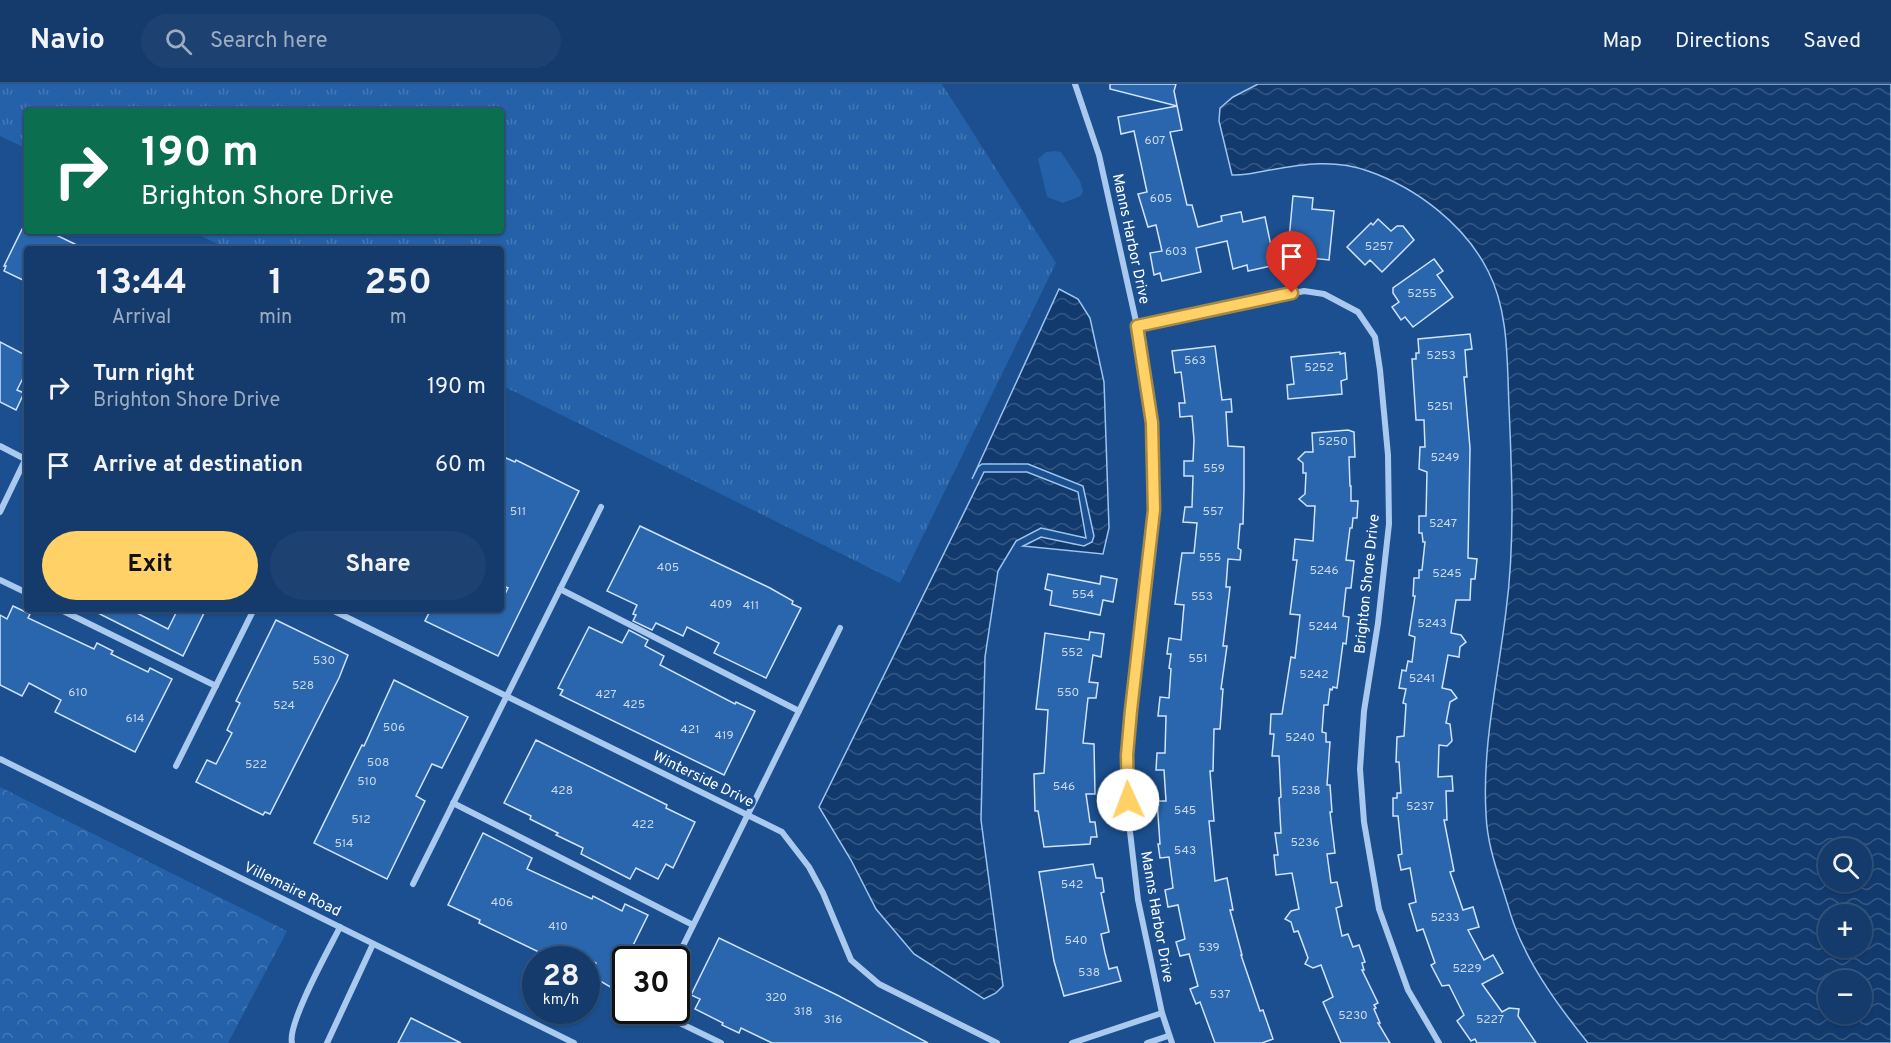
<!DOCTYPE html>
<meta charset="utf-8">
<style>
:root{--surface:#143b6b;--page:#1d4271;--text:#f1f3f6;--muted:#9dadc1;--line:#33557e;--accent:#ffd166}
body{margin:0;font-family:Overpass,sans-serif;background:var(--page);color:var(--text);height:100vh;display:flex;flex-direction:column;font-size:22px;white-space:nowrap}
*{box-sizing:border-box;margin:0}
p{font-size:20px;color:var(--muted)}
.icon{flex:none;width:33px;height:33px;fill:none;stroke:currentColor;stroke-width:2;stroke-linecap:round;stroke-linejoin:round}
.map{position:relative;flex:1;overflow:hidden}
.drawer{position:absolute;left:24px;top:162px;width:480px;height:366px;display:flex;flex-direction:column;background:var(--surface);border-radius:6px;box-shadow:0 2px 4px #0004,0 0 0 2px var(--line)}
.drawer>*{flex:none}
.hud{position:absolute;left:24px;top:24px;width:480px;height:126px;border-radius:6px;box-shadow:0 2px 4px #0004,0 0 0 2px var(--line);background:#0b6e4f;color:#fff;overflow:hidden}
.buttons{position:absolute;left:1818px;top:754px;display:grid;gap:12px}
.buttons a{display:grid;place-items:center;width:54px;height:54px;border-radius:50%;background:var(--surface);box-shadow:0 2px 4px #0004,0 0 0 2px var(--line);font-size:30px}
.speed{position:absolute;left:522px;top:862px;display:flex;gap:12px;font-size:30px;font-weight:700;text-align:center}
.speed>*{display:grid;place-content:center;width:78px;height:78px;border-radius:50%;background:var(--surface);box-shadow:0 2px 4px #0004,0 0 0 2px var(--line);line-height:1}
.speed small{font-size:15px;font-weight:400}
.speed .limit{border:3px solid #111;border-radius:9px;background:#fff;color:#111}
.pin{position:absolute;display:grid;place-items:center;width:51px;height:51px;color:#fff;margin:-62px -26px;border-radius:50% 50% 50% 0;rotate:-45deg;box-shadow:0 0 6px #0007}
.pin .icon{rotate:45deg}
.me{position:absolute;width:66px;margin:-33px;rotate:358deg;stroke-linejoin:round;filter:drop-shadow(0 0 4px #0008)}
.turn{display:flex;align-items:center;gap:21px;height:126px;padding:0 18px;font-size:27px}
.turn .icon{width:78px;height:78px;stroke-width:2.5}
.turn b{display:block;font-size:42px;line-height:51px}
.eta{display:flex;justify-content:space-evenly;align-items:center;height:102px;text-align:center}
.eta b{font-size:36px;font-weight:700;line-height:42px}
.cta{display:flex;gap:12px;margin-top:auto;padding:12px 18px}
.cta a{flex:1;height:69px;border-radius:36px;background:var(--accent);color:#111;font-size:24px;font-weight:700;line-height:69px;text-align:center}
.cta a+a{background:var(--page);color:var(--text)}
ul{padding:0;list-style:none}
li{display:flex;align-items:center;gap:18px;height:78px;padding:0 18px}
li div{flex:1}
li b{display:block;font-size:22px}
li em{font-style:normal}
header{display:flex;align-items:center;gap:36px;box-sizing:border-box;height:84px;padding:0 30px;background:var(--surface);border-bottom:2px solid var(--line)}
header strong{font-size:28px}
nav{display:flex;gap:33px;margin-inline-start:auto;font-size:21px}
.search{width:420px;height:54px;background:var(--page);display:flex;align-items:center;gap:15px;box-sizing:border-box;padding:0 21px;border-radius:33px;color:var(--muted);font-size:22px}
.map>svg:first-child{display:block}
.grass{fill:url(#grass-tufts)}
.forest{fill:url(#forest-crowns)}
.park{fill:#2461a8}
.water{fill:url(#water-waves);stroke:#9cc4f0;stroke-width:1.5;fill-rule:evenodd}
.building{fill:#2a66ad;stroke:#cfe3fa;stroke-width:1.5}
.lines{fill:none;stroke-linecap:round;stroke-linejoin:round}
.minor{stroke:#a9c9ee;stroke-width:6}
.route-casing{stroke:#a68842;stroke-width:15}
.route{stroke:#ffd166;stroke-width:10}
.labels{text-anchor:middle;dominant-baseline:central;stroke-width:6;stroke-linejoin:round;paint-order:stroke}
.number-label{font-size:12px;fill:#cad9ea}
.street-label{font-size:15px;fill:#fff;stroke:#1b4f8f}
</style>
<header>
<strong>Navio</strong>
<div class="search"><svg class="icon" aria-label="search" viewBox="0 0 24 24"><circle cx="10" cy="10" r="6"/><path d="M15 15l6 6"/></svg>Search here</div>
<nav><a>Map</a><a>Directions</a><a>Saved</a></nav>
</header>
<div class="map">
<svg width="1891" height="959" viewBox="0 0 1891 959">
<defs>
<pattern id="grass-tufts" width="24" height="20" patternUnits="userSpaceOnUse" patternTransform="scale(1.5)"><rect width="24" height="20" fill="#2461a8"/><path d="M3 7l-1-3M5 7V3M7 7l1-3M15 17l-1-3M17 17v-4M19 17l1-3" fill="none" stroke="#4579b5"/></pattern>
<pattern id="forest-crowns" width="20" height="18" patternUnits="userSpaceOnUse" patternTransform="scale(1.5)"><rect width="20" height="18" fill="#2461a8"/><path d="M2 6a3 3 0 1 1 6 0M12 15a3 3 0 1 1 6 0" fill="none" stroke="#4579b5"/></pattern>
<pattern id="water-waves" width="16" height="10" patternUnits="userSpaceOnUse" patternTransform="scale(1.5)"><rect width="16" height="10" fill="#123a6d"/><path d="M0 5q4-4 8 0t8 0" fill="none" stroke="#365883"/></pattern>
</defs>
<rect width="100%" height="100%" fill="#1b4f8f"/>
<polygon class="grass" points="0,0 942,0 1056,179 900,499 501,301 501,165 228,165 191,147 501,147 501,27 27,27 27,65 0,52"/>
<polygon class="forest" points="0,703 287,847 228,959 0,959"/>
<polygon class="park" points="1054,67 1061,68 1080,97 1083,107 1081,112 1063,119 1047,113 1038,75 1046,68"/>
<g class="water">
<path d="M 1258,0 L 1891,0 L 1891,959 L 1588,959 C 1560,924 1531,885 1515,843 C 1510,830 1507,818 1503,806 C 1495,781 1487,757 1486,730 C 1482,661 1498,595 1506,527 C 1515,460 1512,391 1509,323 C 1507,279 1509,227 1488,187 C 1465,141 1417,104 1368,87 C 1335,75 1303,80 1270,86 C 1258,88 1244,92 1232,91 L 1219,37 L 1220,24 L 1233,13 ZM 1828,765 L 1862,765 L 1862,798 L 1828,798 ZM 1828,831 L 1862,831 L 1862,864 L 1828,864 ZM 1828,897 L 1862,897 L 1862,930 L 1828,930 Z"/>
<polygon points="1059,205 1078,215 1090,234 1104,298 1109,444 1103,470 1023,462 1041,453 1084,462 1092,458 1094,452 1083,402 1028,380 982,380 978,383 972,395"/>
<polygon points="984,388 1027,388 1078,408 1086,454 1041,444 1016,457 998,487 985,573 981,736 1003,902 996,909 984,915 914,870 876,825 851,776 819,723"/>
</g>
<g class="building">
<polygon points="1110,0 1176,0 1174,7 1182,46 1170,48 1187,121 1192,121 1198,143 1222,137 1221,132 1241,128 1243,138 1265,133 1275,181 1248,187 1247,181 1233,185 1227,157 1196,164 1201,188 1162,197 1160,189 1154,191 1150,169 1162,167 1156,141 1148,143 1138,110 1147,108 1134,47 1121,50 1118,33 1177,22 1110,5"/>
<polygon points="1293,112 1313,114 1312,125 1334,127 1329,176 1301,173 1302,167 1288,166"/>
<polygon points="27,135 27,147 48,147 85,165 27,165 27,198 4,187 6,182 4,182"/>
<polygon points="1378,135 1391,147 1397,142 1403,142 1414,156 1382,188 1370,176 1365,181 1347,163 1371,139 1373,141"/>
<polygon points="1434,175 1443,187 1437,191 1453,213 1413,243 1405,233 1401,236 1392,223 1399,218 1393,209 1393,204"/>
<polygon points="1470,250 1472,265 1465,266 1467,293 1464,293 1470,364 1468,474 1477,475 1475,495 1471,495 1470,516 1456,516 1451,549 1461,551 1466,558 1460,563 1459,573 1448,571 1442,604 1451,606 1457,614 1450,618 1446,639 1450,640 1452,657 1447,662 1439,661 1438,693 1452,692 1453,707 1446,707 1447,736 1444,736 1454,787 1450,788 1463,826 1473,823 1479,843 1468,846 1484,876 1493,871 1503,889 1482,900 1502,928 1509,924 1519,925 1518,932 1536,959 1477,959 1475,955 1471,957 1457,937 1464,931 1449,901 1442,902 1431,881 1435,879 1423,845 1417,847 1409,820 1416,818 1410,784 1401,786 1398,771 1402,770 1398,732 1393,732 1393,714 1397,714 1397,709 1401,709 1399,678 1396,678 1397,653 1404,652 1406,620 1403,619 1406,605 1399,604 1402,586 1406,587 1408,577 1412,578 1415,553 1409,551 1415,512 1413,512 1414,494 1419,494 1419,486 1422,486 1425,458 1423,458 1422,449 1419,449 1419,432 1426,432 1427,388 1419,385 1420,363 1425,363 1424,336 1416,336 1412,275 1416,275 1416,269 1419,269 1418,255"/>
<polygon points="0,258 27,272 27,286 17,306 24,309 16,326 0,318"/>
<polygon points="1215,262 1222,316 1231,315 1232,328 1226,328 1228,362 1244,363 1244,405 1243,440 1240,440 1238,464 1241,466 1240,476 1228,475 1226,503 1230,503 1223,562 1227,562 1221,605 1223,605 1220,645 1214,645 1213,687 1210,687 1214,737 1209,737 1215,797 1227,794 1233,826 1230,826 1242,871 1241,871 1260,927 1263,926 1273,955 1262,959 1215,959 1200,918 1196,920 1190,905 1198,902 1189,870 1180,872 1176,858 1185,855 1178,821 1168,823 1165,806 1173,804 1169,773 1160,774 1158,760 1160,760 1157,717 1166,717 1164,686 1156,686 1157,669 1165,669 1166,632 1158,632 1160,613 1169,614 1171,585 1169,584 1171,570 1167,570 1169,554 1181,556 1184,521 1175,520 1182,469 1194,469 1197,439 1183,438 1185,423 1192,423 1193,392 1184,392 1184,377 1193,377 1194,356 1192,332 1180,333 1179,319 1185,319 1181,288 1175,289 1172,267"/>
<polygon points="1340,268 1340,270 1345,269 1347,295 1341,297 1342,310 1288,315 1287,301 1294,300 1291,273"/>
<polygon points="1348,346 1354,348 1355,373 1349,373 1350,402 1351,402 1351,417 1358,417 1357,434 1353,434 1352,444 1350,444 1346,476 1354,477 1351,504 1346,504 1343,532 1349,533 1346,560 1343,559 1337,604 1333,603 1332,606 1330,605 1328,621 1324,621 1322,648 1326,649 1326,658 1330,658 1327,701 1330,701 1332,728 1330,728 1335,769 1327,770 1331,799 1337,798 1342,822 1336,824 1342,852 1348,850 1353,863 1359,861 1365,878 1362,879 1364,886 1362,886 1378,919 1374,921 1376,924 1374,925 1380,939 1378,939 1390,959 1341,959 1323,918 1333,913 1321,881 1313,884 1305,880 1308,874 1298,847 1294,848 1291,838 1285,835 1291,827 1299,825 1292,789 1276,791 1274,771 1278,771 1275,749 1281,749 1279,714 1281,713 1279,672 1272,672 1274,650 1270,650 1271,630 1282,630 1291,573 1295,574 1300,531 1290,530 1297,476 1293,476 1295,455 1313,457 1315,422 1307,422 1299,415 1305,410 1306,389 1303,389 1303,379 1298,375 1305,368 1313,368 1312,349"/>
<polygon points="506,374 515,378 516,376 579,407 498,572 425,537 431,525 501,525 501,518 508,504 501,501 501,383"/>
<polygon points="640,442 770,504 793,517 792,520 801,524 766,594 714,569 719,559 687,543 683,552 656,539 652,546 633,537 636,531 633,530 637,521 607,507"/>
<polygon points="1048,490 1100,500 1101,492 1117,495 1113,518 1103,516 1100,531 1050,521 1052,507 1045,505"/>
<polygon points="13,522 30,530 28,534 94,565 97,559 113,567 111,570 148,588 150,584 172,595 135,668 55,628 61,616 29,599 22,612 0,601 0,531 7,535"/>
<polygon points="90,525 129,525 168,545 178,525 206,525 183,572"/>
<polygon points="276,536 348,571 339,594 270,730 265,728 263,731 196,698 207,676 216,680 232,649 227,646 240,619 236,617"/>
<polygon points="589,543 622,559 629,546 648,556 645,562 664,572 660,581 735,620 736,618 755,627 724,691 560,611 563,606 558,604"/>
<polygon points="1090,548 1104,550 1101,573 1093,571 1089,598 1098,599 1096,614 1088,614 1083,659 1094,660 1095,710 1086,710 1090,738 1095,738 1097,753 1091,753 1090,760 1044,763 1038,727 1035,727 1034,690 1044,689 1048,626 1036,625 1045,549 1089,556"/>
<polygon points="394,596 468,633 442,684 432,680 416,712 425,717 387,795 314,759 362,661 364,662"/>
<polygon points="536,656 667,721 666,724 695,738 673,784 666,780 658,795 636,784 630,795 581,770 583,764 556,751 558,749 530,735 531,732 504,719"/>
<polygon points="483,749 532,774 527,785 592,815 593,812 622,827 625,820 648,831 612,904 590,891 596,879 563,863 557,875 546,869 545,871 479,839 480,836 448,821"/>
<polygon points="1093,780 1096,794 1102,794 1104,808 1101,809 1109,848 1101,850 1105,869 1109,885 1117,883 1121,897 1064,912 1054,877 1039,788"/>
<polygon points="719,854 837,911 928,959 772,959 741,944 739,949 722,941 723,939 695,925 700,915 691,911"/>
<polygon points="411,934 461,959 398,959"/>
</g>
<g class="lines">
<g class="minor">
<polyline points="1075,0 1099,71 1137,242 1152,339 1154,426 1127,671 1129,739 1138,816 1162,929 1172,959"/>
<polyline points="1137,242 1304,207 1324,210 1358,228 1375,253 1380,286 1388,371 1389,440 1378,539 1364,627 1360,685 1364,738 1379,825 1408,906 1439,959"/>
<polyline points="0,362 27,376"/>
<polyline points="0,428 27,372"/>
<polyline points="0,496 27,509"/>
<polyline points="560,505 799,627"/>
<polyline points="59,525 216,602"/>
<polyline points="330,525 782,748 809,783 823,809 851,876 879,900 997,959"/>
<polyline points="0,675 574,959"/>
<polyline points="176,682 254,525"/>
<polyline points="453,719 693,841"/>
<polyline points="413,800 601,423"/>
<polyline points="676,876 840,544"/>
<polyline points="655,927 721,959"/>
<path d="M 292,959 C 287,940 329,865 340,843"/>
<polyline points="327,959 373,860"/>
<polyline points="1072,959 1162,929"/>
<polyline points="1147,959 1168,952"/>
</g>
</g>
<g class="lines">
<defs>
<polyline id="route" points="1128,716 1127,671 1131,626 1154,426 1152,339 1137,242 1292,209"/>
</defs>
<use href="#route" class="route-casing"/>
<use href="#route" class="route"/>
</g>
<g class="labels">
<g class="number-label">
<text x="1155" y="57">607</text>
<text x="1161" y="115">605</text>
<text x="1379" y="163">5257</text>
<text x="1176" y="168">603</text>
<text x="1422" y="210">5255</text>
<text x="1441" y="272">5253</text>
<text x="1195" y="277">563</text>
<text x="1319" y="284">5252</text>
<text x="1440" y="323">5251</text>
<text x="1333" y="358">5250</text>
<text x="1445" y="374">5249</text>
<text x="1214" y="385">559</text>
<text x="518" y="428">511</text>
<text x="1213" y="428">557</text>
<text x="1443" y="440">5247</text>
<text x="1210" y="474">555</text>
<text x="668" y="484">405</text>
<text x="1324" y="487">5246</text>
<text x="1447" y="490">5245</text>
<text x="1083" y="511">554</text>
<text x="1202" y="513">553</text>
<text x="721" y="521">409</text>
<text x="751" y="522">411</text>
<text x="1432" y="540">5243</text>
<text x="1323" y="543">5244</text>
<text x="1072" y="569">552</text>
<text x="1198" y="575">551</text>
<text x="324" y="577">530</text>
<text x="1314" y="591">5242</text>
<text x="1422" y="595">5241</text>
<text x="303" y="602">528</text>
<text x="78" y="609">610</text>
<text x="1068" y="609">550</text>
<text x="606" y="611">427</text>
<text x="634" y="621">425</text>
<text x="284" y="622">524</text>
<text x="135" y="635">614</text>
<text x="394" y="644">506</text>
<text x="690" y="646">421</text>
<text x="724" y="652">419</text>
<text x="1300" y="654">5240</text>
<text x="378" y="679">508</text>
<text x="256" y="681">522</text>
<text x="367" y="698">510</text>
<text x="1064" y="703">546</text>
<text x="562" y="707">428</text>
<text x="1306" y="707">5238</text>
<text x="1420" y="723">5237</text>
<text x="1185" y="727">545</text>
<text x="361" y="736">512</text>
<text x="643" y="741">422</text>
<text x="1305" y="759">5236</text>
<text x="344" y="760">514</text>
<text x="1185" y="767">543</text>
<text x="1072" y="801">542</text>
<text x="502" y="819">406</text>
<text x="1445" y="834">5233</text>
<text x="558" y="843">410</text>
<text x="1076" y="857">540</text>
<text x="1209" y="864">539</text>
<text x="1467" y="885">5229</text>
<text x="1089" y="889">538</text>
<text x="1220" y="911">537</text>
<text x="776" y="914">320</text>
<text x="803" y="928">318</text>
<text x="1353" y="932">5230</text>
<text x="833" y="936">316</text>
<text x="1490" y="936">5227</text>
</g>
<g class="street-label">
<text transform="translate(1130 155) rotate(78)">Manns Harbor Drive</text>
<text transform="translate(1368 500) rotate(-84)">Brighton Shore Drive</text>
<text transform="translate(703 696) rotate(26)">Winterside Drive</text>
<text transform="translate(292 806) rotate(26)">Villemaire Road</text>
<text transform="translate(1156 833) rotate(80)">Manns Harbor Drive</text>
</g>
</g>
</svg>
<div class="buttons">
<a><svg class="icon" aria-label="search" viewBox="0 0 24 24"><circle cx="10" cy="10" r="6"/><path d="M15 15l6 6"/></svg></a>
<a>+</a>
<a>−</a>
</div>
<div class="speed"><div>28<small>km/h</small></div><div class="limit">30</div></div>
<div class="pin" style="left:1292px;top:209px;background:#d93025"><svg class="icon" aria-label="arrive" viewBox="0 0 24 24"><path d="M6 21V4h12l-3 4 3 4H6"/></svg></div>
<svg class="me" style="left:1128px;top:716px" viewBox="-20 -20 40 40"><circle r="19" fill="#fff"/><path d="M0-13L10 11 0 6-10 11z" fill="#ffd166"/></svg>
<div class="hud">
<div class="turn"><svg class="icon" aria-label="right" viewBox="0 0 24 24"><path d="M7 20v-9h11M14 6l5 5-5 5"/></svg><div><b>190 m</b>Brighton Shore Drive</div></div>
</div>
<section class="drawer">
<div class="eta">
<div><b>13:44</b><p>Arrival</p></div>
<div><b>1</b><p>min</p></div>
<div><b>250</b><p>m</p></div>
</div>
<ul>
<li><svg class="icon" aria-label="right" viewBox="0 0 24 24"><path d="M7 20v-9h11M14 6l5 5-5 5"/></svg><div><b>Turn right</b><p>Brighton Shore Drive</p></div><em>190 m</em></li>
<li><svg class="icon" aria-label="arrive" viewBox="0 0 24 24"><path d="M6 21V4h12l-3 4 3 4H6"/></svg><div><b>Arrive at destination</b></div><em>60 m</em></li>
</ul>
<div class="cta"><a>Exit</a><a>Share</a></div>
</section>
</div>
